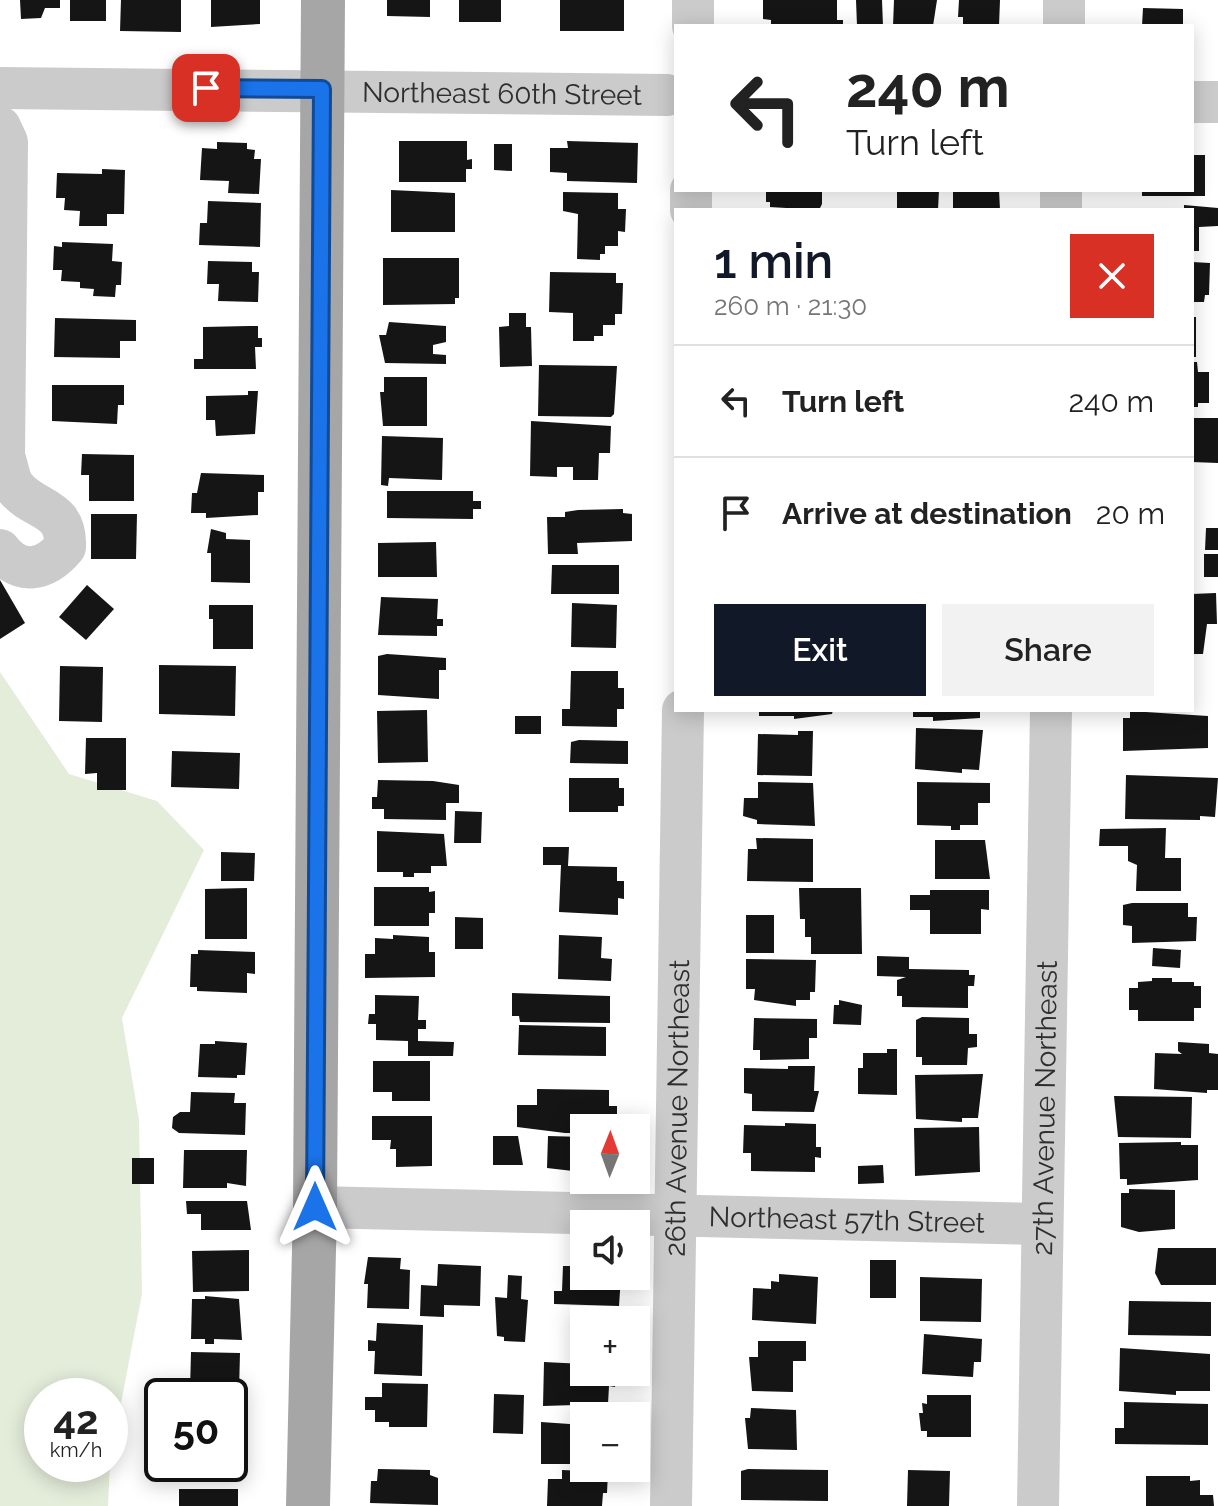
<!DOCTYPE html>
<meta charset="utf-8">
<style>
:root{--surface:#fff;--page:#f2f2f2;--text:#222;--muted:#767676;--line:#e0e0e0;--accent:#111827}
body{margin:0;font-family:Raleway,sans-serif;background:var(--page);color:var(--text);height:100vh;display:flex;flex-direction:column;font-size:30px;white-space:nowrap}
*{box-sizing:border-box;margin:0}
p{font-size:26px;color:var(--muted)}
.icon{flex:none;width:44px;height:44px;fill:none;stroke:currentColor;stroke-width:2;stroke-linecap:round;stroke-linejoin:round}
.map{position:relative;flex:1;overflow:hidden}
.sheet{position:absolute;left:674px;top:208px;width:520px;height:504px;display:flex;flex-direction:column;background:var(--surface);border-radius:0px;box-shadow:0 4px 20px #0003}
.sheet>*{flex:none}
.top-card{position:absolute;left:674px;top:24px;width:520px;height:168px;border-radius:0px;box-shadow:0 4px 20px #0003;background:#fff;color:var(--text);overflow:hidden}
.needle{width:52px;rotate:1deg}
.fabs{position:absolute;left:570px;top:1114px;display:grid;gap:16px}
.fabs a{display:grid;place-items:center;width:80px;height:80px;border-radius:0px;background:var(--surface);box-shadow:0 4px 20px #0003;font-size:40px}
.speed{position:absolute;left:24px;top:1378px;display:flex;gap:16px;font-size:40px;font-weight:700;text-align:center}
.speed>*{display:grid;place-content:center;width:104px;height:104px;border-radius:50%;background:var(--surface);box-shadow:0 4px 20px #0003;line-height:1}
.speed small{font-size:20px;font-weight:400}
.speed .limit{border:4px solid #111;border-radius:12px;background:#fff;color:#111}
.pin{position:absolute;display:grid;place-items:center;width:68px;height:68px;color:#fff;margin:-34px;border-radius:16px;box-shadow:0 4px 12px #0006}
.me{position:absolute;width:88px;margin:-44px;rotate:0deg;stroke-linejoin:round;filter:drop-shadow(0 0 6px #0008)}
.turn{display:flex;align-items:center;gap:28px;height:168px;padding:0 40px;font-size:36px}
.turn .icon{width:104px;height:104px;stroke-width:2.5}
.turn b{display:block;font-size:56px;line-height:68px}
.round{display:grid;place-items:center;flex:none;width:84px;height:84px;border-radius:0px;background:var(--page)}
.summary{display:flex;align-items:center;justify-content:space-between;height:136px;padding:0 40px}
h1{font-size:48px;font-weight:600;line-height:60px;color:var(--accent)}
.action{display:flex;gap:16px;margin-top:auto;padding:16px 40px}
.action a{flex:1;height:92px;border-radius:0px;background:var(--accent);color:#fff;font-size:32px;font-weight:600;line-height:92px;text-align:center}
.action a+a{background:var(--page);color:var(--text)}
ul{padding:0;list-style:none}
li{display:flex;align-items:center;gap:24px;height:112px;padding:0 40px;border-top:2px solid var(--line)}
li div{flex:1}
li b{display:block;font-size:30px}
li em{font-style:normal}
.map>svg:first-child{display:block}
.green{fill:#e4ecda}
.building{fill:#151515}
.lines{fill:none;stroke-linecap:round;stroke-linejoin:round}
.minor{stroke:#cbcbcb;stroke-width:42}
.major{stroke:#a6a6a6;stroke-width:44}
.route-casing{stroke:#114b97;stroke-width:20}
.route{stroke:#1a73e8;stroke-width:14}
.labels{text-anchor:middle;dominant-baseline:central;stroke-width:8;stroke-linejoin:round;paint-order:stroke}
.street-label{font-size:28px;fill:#2e2e2e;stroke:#fff}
</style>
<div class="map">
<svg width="1218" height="1506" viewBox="0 0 1218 1506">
<rect width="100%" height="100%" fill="#fff"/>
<polygon class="green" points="0,672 69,774 157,801 204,850 122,1018 139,1120 142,1294 110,1460 110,1396 42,1396 42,1464 110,1464 108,1506 0,1506"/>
<g class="building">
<polygon points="20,0 60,0 60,8 45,8 41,18 21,19"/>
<rect x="70" y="0" width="36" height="21"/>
<polygon points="121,0 181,0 181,32 120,31"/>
<polygon points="211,0 260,0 260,24 211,27"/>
<polygon points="387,0 430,0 430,17 387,16"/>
<rect x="459" y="0" width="42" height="22"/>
<rect x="560" y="0" width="64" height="31"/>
<polygon points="763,0 837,0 837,20 843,20 843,26 771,26 771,20 763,19"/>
<polygon points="856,0 882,0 883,26 857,26"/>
<polygon points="894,0 937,0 933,26 893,26"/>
<polygon points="959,0 1000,0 999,26 963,26 963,17 958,17"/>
<polygon points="1143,8 1183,9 1183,26 1142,26"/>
<polygon points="399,141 467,141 467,160 472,159 472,169 466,169 466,182 399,182"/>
<polygon points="567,141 638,143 637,183 567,181 567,173 550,172 550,148 568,148"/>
<polygon points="217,142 247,143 247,149 255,150 254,159 261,159 259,194 228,193 229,181 200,180 202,148 217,149"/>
<polygon points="494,144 512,144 512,171 494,170"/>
<polygon points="1192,155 1205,155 1205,196 1142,196 1142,190 1192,190"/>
<polygon points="102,169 125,170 124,214 107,214 107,226 79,226 80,211 64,210 65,198 56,198 57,173 102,174"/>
<polygon points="391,190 455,193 455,232 391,232"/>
<polygon points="766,190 822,190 822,204 819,210 770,207 770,202 766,202"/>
<polygon points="897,190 939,190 938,210 897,210"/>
<polygon points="953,190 999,190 1000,210 953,210"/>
<polygon points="563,192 618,193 618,209 626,209 625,232 618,231 618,246 605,246 605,254 600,254 600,260 577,259 578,214 563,211"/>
<polygon points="208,201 261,203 260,247 199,245 200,223 207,223"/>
<polygon points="1184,205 1218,208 1218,226 1199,227 1199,251 1192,251 1192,210 1184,210"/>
<polygon points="62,242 113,244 112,261 122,262 121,285 116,285 115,297 93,296 94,289 80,288 80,282 61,281 62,270 53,270 54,246 62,247"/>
<polygon points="383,258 459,258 459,298 455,298 455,304 383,305"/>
<polygon points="208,261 252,262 252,272 259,272 258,302 218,301 219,284 207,284"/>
<polygon points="1192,262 1210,263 1209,295 1205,295 1204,302 1192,302"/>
<polygon points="550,272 616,273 616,283 623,283 622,314 615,314 615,325 603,325 603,336 594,336 594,341 573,341 573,313 549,312"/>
<polygon points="509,313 526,313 526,327 531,327 532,366 500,367 499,327 509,326"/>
<rect x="1192" y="317" width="4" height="40"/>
<polygon points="55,318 136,320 136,341 120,341 120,358 54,357"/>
<polygon points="389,322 446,326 446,342 433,345 433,354 446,355 446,364 385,363 379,335 386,335"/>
<polygon points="249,326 258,326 258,338 262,338 262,347 255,347 256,369 194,369 194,359 203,359 203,327"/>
<polygon points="1192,362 1197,362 1198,372 1209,372 1209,403 1198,403 1198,407 1192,407"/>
<polygon points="539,365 617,366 614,414 611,417 538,416"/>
<polygon points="384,377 427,377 427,426 383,426 380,392 384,392"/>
<polygon points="52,385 124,385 124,405 118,405 117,424 52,421"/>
<polygon points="248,391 258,391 255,434 216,436 215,420 206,420 206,396 248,395"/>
<polygon points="1192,418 1218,418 1218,463 1192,462"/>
<polygon points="531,421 611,426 610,453 599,453 598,480 573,480 573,467 557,467 557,477 530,476"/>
<polygon points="382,436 443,438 442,480 389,478 388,486 381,485"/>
<polygon points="82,454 134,455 134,501 89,501 89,475 81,475"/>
<polygon points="201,473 264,475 264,492 258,492 258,515 206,518 206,513 191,513 192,493 197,493"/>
<polygon points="387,491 473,491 473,501 481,501 481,509 473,509 473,519 387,518"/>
<polygon points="623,509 623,513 632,514 632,541 577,543 578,554 548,554 547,517 565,517 565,512 578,510"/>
<polygon points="91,514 137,514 136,559 91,559"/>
<polygon points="1206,528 1218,528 1218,550 1205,550"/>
<polygon points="211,529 226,533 226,539 250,540 250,583 211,582 211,553 207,553"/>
<polygon points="436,542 437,577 378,577 378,543"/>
<rect x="1204" y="554" width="14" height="23"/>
<polygon points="552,565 619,565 619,594 551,594"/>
<polygon points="0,580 25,623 0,639"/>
<polygon points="87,585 114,609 86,640 59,617"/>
<polygon points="1216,593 1217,624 1207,624 1203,654 1192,654 1192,594"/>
<polygon points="381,597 438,599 437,619 443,619 443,626 437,626 437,636 378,635"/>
<polygon points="572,603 617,605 616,648 571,647"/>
<polygon points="209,605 253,605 253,649 213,649 213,619 209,619"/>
<polygon points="387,654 446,658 446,670 439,670 439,699 378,695 378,656"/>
<polygon points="159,665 236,666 235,716 159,714"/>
<polygon points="60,666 103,667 102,722 59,721"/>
<polygon points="571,671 618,671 618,688 624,688 624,709 617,709 617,727 562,726 562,709 570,709"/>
<polygon points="427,710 428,762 378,763 377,711"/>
<polygon points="759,710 833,710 832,714 794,719 794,716 759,716"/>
<polygon points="913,710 980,710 980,718 933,721 933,717 913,717"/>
<polygon points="1130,711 1208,716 1208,748 1123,751 1123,718 1130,718"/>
<rect x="515" y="716" width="26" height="18"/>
<polygon points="916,728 983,730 979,770 962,769 962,773 915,769"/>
<polygon points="798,731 813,731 812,776 757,775 758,734 798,735"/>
<polygon points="86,738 126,738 126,790 97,790 97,773 85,774"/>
<polygon points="579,740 628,741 628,764 570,763 571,742"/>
<polygon points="172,751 240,753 239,789 171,787"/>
<polygon points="1126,775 1218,778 1215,817 1200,816 1200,820 1125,819"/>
<polygon points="569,778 619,778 619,788 624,788 624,806 618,806 618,812 569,812"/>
<polygon points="378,780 433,781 459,785 459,803 446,803 446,820 384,819 384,809 372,809 372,797 377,797"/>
<polygon points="758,782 813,783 815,826 757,824 757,820 743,816 744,798 758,798"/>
<polygon points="917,782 990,783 990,803 978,803 978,825 960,825 960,830 951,830 951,826 917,825"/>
<polygon points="455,811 482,812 481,843 454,843"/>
<polygon points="1166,828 1165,858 1181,858 1181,891 1136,891 1137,865 1128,861 1128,846 1099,846 1100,829"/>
<polygon points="377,831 444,834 447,866 431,866 431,873 414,873 414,877 403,877 403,872 377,872"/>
<polygon points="756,838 813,839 813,882 747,881 748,849 757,849"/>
<polygon points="935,840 985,840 990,879 935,879"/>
<polygon points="543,847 569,847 568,866 617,867 617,881 624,881 624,899 618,898 618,915 559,912 561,865 543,865"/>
<polygon points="221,852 255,853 254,881 221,881"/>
<polygon points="374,887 429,887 429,892 435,891 435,913 429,913 429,926 374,926"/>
<polygon points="247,888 247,939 205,939 205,889"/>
<polygon points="799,888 861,888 862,954 811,954 811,937 805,937 805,919 800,919"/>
<polygon points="930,890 989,890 989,910 981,909 981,934 930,934 930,910 910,910 910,895 930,895"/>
<polygon points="1132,903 1188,903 1188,917 1197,917 1196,941 1132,943 1132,926 1123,925 1123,905"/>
<rect x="746" y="915" width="28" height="38"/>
<polygon points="455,917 483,918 483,949 455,949"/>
<polygon points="393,935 429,937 429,952 435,952 435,977 365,978 365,954 375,954 375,938 393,939"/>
<polygon points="559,935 602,937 601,958 612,959 611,981 558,979"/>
<polygon points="1153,948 1181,950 1180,968 1152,966"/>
<polygon points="198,950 255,952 255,974 247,973 247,993 197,991 197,987 190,987 191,954 198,954"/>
<polygon points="877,956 909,957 909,969 969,970 969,975 975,975 974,986 968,986 968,1008 902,1007 902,996 897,996 897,980 906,977 877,976"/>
<polygon points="746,959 816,960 815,992 810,992 810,1000 796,1000 796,1006 754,1000 755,989 746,989"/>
<polygon points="1152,978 1172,978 1172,982 1194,982 1194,986 1201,986 1201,1008 1194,1008 1194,1021 1138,1021 1138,1010 1129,1010 1129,988 1138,988 1138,982 1152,981"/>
<polygon points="512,993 610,996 610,1023 520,1022 519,1016 512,1016"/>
<polygon points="375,995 419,996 418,1020 426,1020 426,1029 418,1029 418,1041 454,1042 453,1056 408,1056 408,1041 376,1040 376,1024 368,1024 369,1014 375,1014"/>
<polygon points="839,1000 862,1005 861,1025 833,1024 834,1005 839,1005"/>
<polygon points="922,1017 969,1018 969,1034 977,1034 977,1047 968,1048 967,1065 922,1065 922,1057 916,1057 916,1020"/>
<polygon points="754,1018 817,1019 817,1038 809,1038 809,1059 760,1060 760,1050 753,1050"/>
<polygon points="519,1025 606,1027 606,1056 518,1055"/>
<polygon points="215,1041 247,1043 245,1075 237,1075 237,1078 198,1077 200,1044 215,1044"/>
<polygon points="1178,1042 1209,1044 1209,1053 1218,1054 1218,1090 1207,1090 1207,1093 1154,1089 1155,1053 1182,1054 1178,1051"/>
<polygon points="887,1049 897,1049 897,1095 858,1094 858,1068 863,1068 863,1053 887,1053"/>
<polygon points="373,1061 430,1061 430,1101 392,1101 392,1092 373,1092"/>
<polygon points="788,1066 815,1066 814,1091 819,1091 814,1112 752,1111 752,1094 744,1093 744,1068 788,1069"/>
<polygon points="983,1074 978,1118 962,1118 962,1122 916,1119 915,1075"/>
<polygon points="537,1089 609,1090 609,1106 617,1106 617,1128 584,1128 584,1133 565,1133 517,1127 517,1105 537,1105"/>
<polygon points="191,1092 235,1093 234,1103 246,1103 245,1135 179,1133 172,1128 173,1117 180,1112 190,1112"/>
<polygon points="1114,1096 1192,1097 1191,1138 1118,1137"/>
<polygon points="372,1116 432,1116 432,1166 396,1167 396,1149 390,1149 391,1140 372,1140"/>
<polygon points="785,1123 816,1124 816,1147 821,1147 821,1158 815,1157 815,1172 751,1171 751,1153 743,1153 744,1125 785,1126"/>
<polygon points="979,1127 980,1172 915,1176 914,1128"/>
<polygon points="493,1136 518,1136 523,1165 493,1165"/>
<polygon points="548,1136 584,1137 584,1168 574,1168 573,1171 547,1168"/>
<polygon points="1181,1142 1181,1145 1198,1145 1198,1180 1127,1185 1127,1179 1120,1179 1119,1143"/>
<polygon points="184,1150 247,1150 246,1186 227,1183 227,1188 183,1188"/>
<rect x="132" y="1158" width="22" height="26"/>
<polygon points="883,1165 884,1183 858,1184 858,1166"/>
<polygon points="1129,1189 1175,1190 1175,1229 1139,1232 1121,1227 1121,1193 1129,1193"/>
<polygon points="186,1201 247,1201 251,1230 201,1230 201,1214 187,1214"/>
<polygon points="1158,1248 1216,1248 1216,1285 1161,1285 1155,1273"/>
<polygon points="249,1250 249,1291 193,1292 192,1251"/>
<polygon points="368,1257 401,1258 400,1269 410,1270 409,1309 367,1308 368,1284 364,1284"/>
<rect x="870" y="1260" width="26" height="38"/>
<polygon points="438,1264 481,1266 480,1306 444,1305 444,1317 420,1316 421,1285 437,1286"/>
<polygon points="563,1266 584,1266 584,1276 621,1276 619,1306 554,1304 554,1291 562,1291"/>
<polygon points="779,1274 818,1277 816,1324 752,1320 753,1288 771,1289 771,1281 779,1282"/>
<polygon points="508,1275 522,1276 521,1299 528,1300 525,1342 504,1341 504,1337 497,1336 495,1297 507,1298"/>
<polygon points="920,1277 982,1279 981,1322 920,1321"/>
<polygon points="205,1296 239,1299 242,1340 214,1339 214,1344 205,1344 205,1339 191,1339 192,1299 205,1299"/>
<polygon points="1129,1301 1211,1302 1211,1336 1128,1335"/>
<polygon points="377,1323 423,1325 422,1376 374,1374 375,1351 368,1351 368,1340 376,1341"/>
<polygon points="924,1334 982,1339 981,1362 974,1362 973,1377 922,1374"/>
<polygon points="758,1341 806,1341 806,1361 793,1361 793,1392 752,1391 749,1357 758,1357"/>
<polygon points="1120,1348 1210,1354 1210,1391 1176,1391 1176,1395 1119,1391"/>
<polygon points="191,1352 240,1353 239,1391 190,1391"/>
<polygon points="544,1362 584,1364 584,1372 616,1372 615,1387 609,1386 608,1404 543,1406"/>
<polygon points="382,1383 428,1384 427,1427 389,1427 389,1422 375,1422 375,1410 365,1410 365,1397 382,1397"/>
<polygon points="494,1394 524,1395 523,1434 493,1433"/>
<polygon points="927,1395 971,1395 971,1437 927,1437 927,1431 921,1431 919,1413 923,1413 922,1403 927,1404"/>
<polygon points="1124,1402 1208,1404 1208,1445 1115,1444 1115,1428 1124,1428"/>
<polygon points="751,1408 796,1410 797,1450 748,1449 745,1418 750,1418"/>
<rect x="230" y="1412" width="17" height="48"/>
<polygon points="541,1422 584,1425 584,1464 541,1464"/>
<polygon points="378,1469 430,1470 430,1475 438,1478 438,1505 370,1503 371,1481 377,1481"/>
<polygon points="748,1469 828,1470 828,1501 741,1500 741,1471"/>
<polygon points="562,1470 608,1472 607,1493 603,1493 602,1506 547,1506 548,1479 562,1479"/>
<polygon points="908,1470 950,1471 949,1506 907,1506"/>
<polygon points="1146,1476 1190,1476 1190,1481 1200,1480 1200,1495 1213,1495 1214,1506 1146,1506"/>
<rect x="179" y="1489" width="59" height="17"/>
</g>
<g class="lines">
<g class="minor">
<polyline points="693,26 693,0"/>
<polyline points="1064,26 1064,0"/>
<path id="s1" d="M 0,88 L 667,95"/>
<polyline points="1192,102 1218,102"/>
<polyline points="0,127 7,142 4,456"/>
<polyline points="691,210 691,190"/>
<polyline points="1061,210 1061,190"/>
<path d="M 0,476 L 4,456 C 7,464 9,479 14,486 C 33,512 67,505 65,547 C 45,571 20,576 0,550"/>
<path id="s2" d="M 315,1207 L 1041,1224"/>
<path id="s3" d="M 671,1506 L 683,710"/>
<path id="s4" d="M 1038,1506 L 1051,710"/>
</g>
<polyline class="major" points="308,1506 315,1207 323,0"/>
</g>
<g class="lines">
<defs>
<polyline id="route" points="206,88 322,89 315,1207"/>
</defs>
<use href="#route" class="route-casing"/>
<use href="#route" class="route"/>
</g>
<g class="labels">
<g class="street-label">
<text stroke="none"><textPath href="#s1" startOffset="502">Northeast 60th Street</textPath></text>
<text stroke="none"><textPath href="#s3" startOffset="398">26th Avenue Northeast</textPath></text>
<text stroke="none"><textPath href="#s4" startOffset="398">27th Avenue Northeast</textPath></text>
<text stroke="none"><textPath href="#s2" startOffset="532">Northeast 57th Street</textPath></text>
</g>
</g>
</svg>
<div class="fabs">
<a><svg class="needle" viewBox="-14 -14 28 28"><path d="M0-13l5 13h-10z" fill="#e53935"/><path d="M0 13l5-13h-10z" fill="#767676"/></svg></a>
<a><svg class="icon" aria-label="sound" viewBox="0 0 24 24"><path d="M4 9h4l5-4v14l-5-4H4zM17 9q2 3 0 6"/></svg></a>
<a>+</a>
<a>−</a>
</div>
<div class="speed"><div>42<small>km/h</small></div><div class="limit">50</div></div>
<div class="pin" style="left:206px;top:88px;background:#d93025"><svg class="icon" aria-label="arrive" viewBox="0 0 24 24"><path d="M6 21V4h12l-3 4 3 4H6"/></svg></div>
<svg class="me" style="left:315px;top:1207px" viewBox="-20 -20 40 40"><path d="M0-17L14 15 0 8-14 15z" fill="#1a73e8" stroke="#fff" stroke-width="4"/></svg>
<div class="top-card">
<div class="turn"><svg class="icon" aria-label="left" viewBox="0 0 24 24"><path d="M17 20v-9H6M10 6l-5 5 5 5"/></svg><div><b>240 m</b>Turn left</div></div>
</div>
<section class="sheet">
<div class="summary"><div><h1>1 min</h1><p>260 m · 21:30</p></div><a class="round" style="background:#d93025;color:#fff"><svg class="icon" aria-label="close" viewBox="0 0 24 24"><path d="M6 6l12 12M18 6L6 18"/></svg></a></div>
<ul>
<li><svg class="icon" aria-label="left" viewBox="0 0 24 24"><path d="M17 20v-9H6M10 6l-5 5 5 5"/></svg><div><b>Turn left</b></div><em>240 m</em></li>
<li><svg class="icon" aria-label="arrive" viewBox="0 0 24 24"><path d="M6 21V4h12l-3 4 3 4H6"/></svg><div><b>Arrive at destination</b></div><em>20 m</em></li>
</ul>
<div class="action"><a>Exit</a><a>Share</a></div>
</section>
</div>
